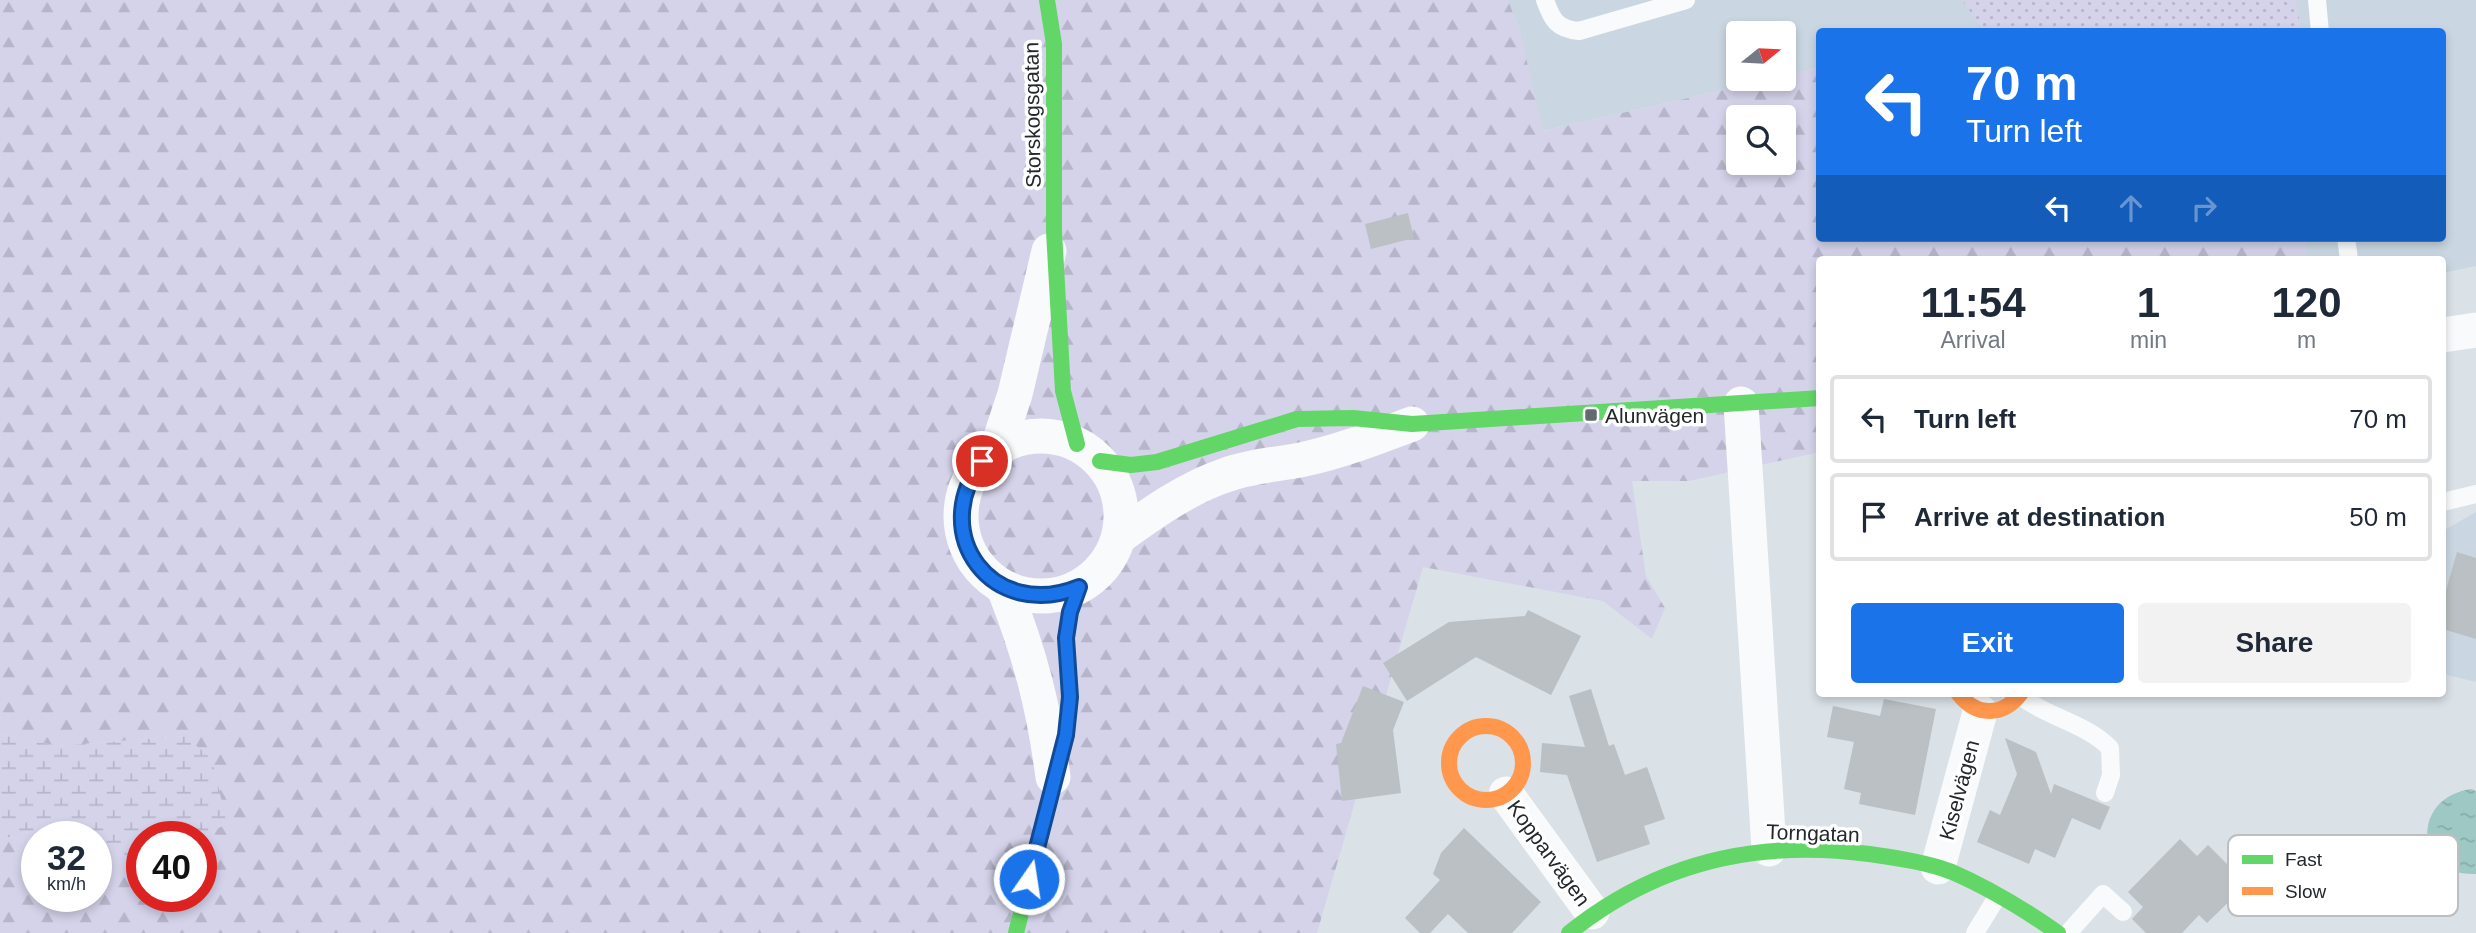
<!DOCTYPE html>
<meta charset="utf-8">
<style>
:root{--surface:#fff;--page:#f2f2f3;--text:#1f2937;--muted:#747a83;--line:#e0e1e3;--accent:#1a73e8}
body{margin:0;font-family:Helvetica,sans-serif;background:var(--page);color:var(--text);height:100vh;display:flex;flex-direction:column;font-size:26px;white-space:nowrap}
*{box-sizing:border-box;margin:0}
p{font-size:23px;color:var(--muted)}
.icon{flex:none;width:38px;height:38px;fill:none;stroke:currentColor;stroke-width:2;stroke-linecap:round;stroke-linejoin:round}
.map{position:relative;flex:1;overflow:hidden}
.sheet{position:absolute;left:1816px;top:256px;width:630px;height:441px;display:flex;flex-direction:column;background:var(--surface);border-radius:7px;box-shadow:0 4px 10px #0003}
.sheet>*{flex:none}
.banner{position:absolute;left:1816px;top:28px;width:630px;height:214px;border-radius:7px;box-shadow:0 4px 10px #0003;background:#1a73e8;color:#fff;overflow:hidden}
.needle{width:46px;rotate:72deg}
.controls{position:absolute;left:1726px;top:21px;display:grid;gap:14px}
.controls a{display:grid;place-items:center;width:70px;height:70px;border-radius:7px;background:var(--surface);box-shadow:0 4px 10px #0003;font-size:35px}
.speed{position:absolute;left:21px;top:821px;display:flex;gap:14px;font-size:35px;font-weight:700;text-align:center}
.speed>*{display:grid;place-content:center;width:91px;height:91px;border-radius:50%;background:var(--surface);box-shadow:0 4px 10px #0003;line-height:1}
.speed small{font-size:18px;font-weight:400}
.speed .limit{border:10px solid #d22;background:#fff;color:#111}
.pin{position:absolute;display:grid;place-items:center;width:60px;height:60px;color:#fff;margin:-30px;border:4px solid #fff;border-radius:50%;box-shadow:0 2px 7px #0007}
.me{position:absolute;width:77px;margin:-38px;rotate:13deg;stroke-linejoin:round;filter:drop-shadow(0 0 5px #0008)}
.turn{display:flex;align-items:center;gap:24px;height:147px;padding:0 35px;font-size:32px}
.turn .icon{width:91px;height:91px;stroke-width:2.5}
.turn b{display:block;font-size:49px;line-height:60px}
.lanes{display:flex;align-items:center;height:66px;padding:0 35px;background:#0003;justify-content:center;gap:35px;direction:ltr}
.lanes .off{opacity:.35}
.eta{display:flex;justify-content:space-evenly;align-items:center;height:119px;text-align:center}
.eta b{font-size:42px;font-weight:700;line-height:49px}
.cta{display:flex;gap:14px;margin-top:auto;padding:14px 35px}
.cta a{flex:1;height:80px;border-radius:7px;background:var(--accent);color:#fff;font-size:28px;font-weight:700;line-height:80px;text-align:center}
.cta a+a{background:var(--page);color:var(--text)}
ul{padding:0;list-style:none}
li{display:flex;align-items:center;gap:21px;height:88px;margin:0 14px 10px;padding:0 21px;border:4px solid var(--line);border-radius:7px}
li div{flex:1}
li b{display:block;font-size:26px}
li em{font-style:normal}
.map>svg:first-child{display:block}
.built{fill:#cad7e2}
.grass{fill:url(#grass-dots)}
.forest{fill:url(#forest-firs);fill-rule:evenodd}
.wetland{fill:url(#wetland-marsh)}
.water{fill:url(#water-ripples)}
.building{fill:#bac0c3}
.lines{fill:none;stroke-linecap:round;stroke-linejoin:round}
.lane{stroke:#f9fafb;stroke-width:18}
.street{stroke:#f9fafb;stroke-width:35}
.fast{stroke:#63d668;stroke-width:16}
.slow{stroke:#ff974d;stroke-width:16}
.route-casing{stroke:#114b97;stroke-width:18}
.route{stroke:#1a73e8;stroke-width:12}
.poi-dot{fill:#63696d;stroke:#fff;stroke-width:2.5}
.labels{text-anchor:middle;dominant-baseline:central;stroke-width:7;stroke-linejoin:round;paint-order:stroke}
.street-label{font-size:21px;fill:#23282b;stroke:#fff}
.poi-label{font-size:21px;fill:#23282b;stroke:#fff;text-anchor:start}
.key{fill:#fff;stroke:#bdbebf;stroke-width:2}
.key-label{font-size:19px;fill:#23282b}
</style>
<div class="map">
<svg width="2476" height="933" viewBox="0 0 2476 933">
<defs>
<pattern id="grass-dots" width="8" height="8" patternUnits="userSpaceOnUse" patternTransform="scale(1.75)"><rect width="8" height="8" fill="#d5d3ea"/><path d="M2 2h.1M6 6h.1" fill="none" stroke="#b7b5c9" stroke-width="1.8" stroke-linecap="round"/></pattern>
<pattern id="forest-firs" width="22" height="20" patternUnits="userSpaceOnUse" patternTransform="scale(1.75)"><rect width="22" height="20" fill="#d5d3ea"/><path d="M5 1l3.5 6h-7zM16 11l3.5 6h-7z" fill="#b7b5c9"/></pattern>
<pattern id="wetland-marsh" width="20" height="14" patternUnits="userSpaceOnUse" patternTransform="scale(1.75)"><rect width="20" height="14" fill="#d5d3ea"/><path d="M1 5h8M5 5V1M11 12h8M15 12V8" fill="none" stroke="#b7b5c9"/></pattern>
<pattern id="water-ripples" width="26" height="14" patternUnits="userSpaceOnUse" patternTransform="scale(1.75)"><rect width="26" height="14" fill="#9dc8c3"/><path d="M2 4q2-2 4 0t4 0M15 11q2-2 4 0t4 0" fill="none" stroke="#87aca8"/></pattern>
</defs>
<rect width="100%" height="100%" fill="#dae1e7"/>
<g class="built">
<polygon points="1508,0 2476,0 2476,266 2443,273 2443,259 2306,259 2306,238 2443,238 2443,32 1820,32 1820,67 1783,76 1783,33 1738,33 1738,79 1771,79 1542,131 1520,31"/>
<polygon points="2476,512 2476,682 2443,674 2443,531"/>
</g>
<polygon class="grass" points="1962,0 2295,0 2302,31 1984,31"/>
<path class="forest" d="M 0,0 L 1508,0 L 1520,31 L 1543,131 L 1771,79 L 1783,79 L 1783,76 L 1820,67 L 1820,238 L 2306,238 L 2306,259 L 1820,259 L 1820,452 L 1689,481 L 1632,481 L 1646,576 L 1665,608 L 1652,639 L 1603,601 L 1423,567 L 1317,933 L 0,933 L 0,835 L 37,844 L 37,896 L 96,896 L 96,854 L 142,857 L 142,896 L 201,896 L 201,836 L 226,823 L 185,736 L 58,746 L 0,734 ZM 1738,117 L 1783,117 L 1783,163 L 1738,163 Z"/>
<polygon class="wetland" points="0,734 58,746 185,736 212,759 227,824 201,836 142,836 142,857 96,854 96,836 37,836 37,844 0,835"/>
<path class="water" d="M 2471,789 L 2476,791 L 2476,874 C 2415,877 2409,798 2471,789 Z"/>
<g class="building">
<polygon points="1408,213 1414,238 1371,249 1365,224"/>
<polygon points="2457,552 2476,558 2476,639 2443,629 2443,601"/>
<polygon points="1528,610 1581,636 1551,695 1476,657 1407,701 1383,663 1449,622 1525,616"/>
<polygon points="1363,686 1404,702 1393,730 1401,793 1342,801 1336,744 1341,743"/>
<polygon points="1591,689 1609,746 1614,744 1625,775 1647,767 1665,819 1644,826 1650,844 1597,862 1567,775 1540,772 1542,743 1585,747 1569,696"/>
<polygon points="1884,699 1936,709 1915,815 1859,804 1861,793 1844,789 1854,742 1827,737 1833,706 1880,716"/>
<polygon points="2005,738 2036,752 2051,794 2054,784 2110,807 2100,830 2072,818 2055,858 2035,849 2029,864 1977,842 1990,810 2000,815 2017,774"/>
<polygon points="1464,828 1541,902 1512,933 1468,933 1448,914 1430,933 1420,933 1405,918 1440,880 1433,874 1441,853"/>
<polygon points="2180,839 2197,856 2208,845 2247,884 2207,923 2199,915 2182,933 2146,933 2132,919 2143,907 2128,892"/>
</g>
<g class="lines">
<g class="lane">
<path d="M 1545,0 C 1552,20 1557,29 1579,31 L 1686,0"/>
<polyline points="2317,0 2320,32"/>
<polyline points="2346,238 2349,259"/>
<polyline points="2443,502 2476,494"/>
<path d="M 2020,696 C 2047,717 2087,724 2110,748 L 2111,775 L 2105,793"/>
<polyline points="1975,933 1997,897"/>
<polyline points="2068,933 2103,894 2123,912"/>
</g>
<g class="street">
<polyline points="2443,335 2476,330"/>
<polyline points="1741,404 1769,849"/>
<circle cx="1041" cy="516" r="80"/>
<polyline points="997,449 1015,394 1049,251"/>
<path d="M 1119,537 C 1152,513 1187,488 1226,475 C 1253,465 1278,465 1305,459 C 1342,451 1377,437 1412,424"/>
<path d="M 1004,588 C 1030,654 1044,707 1053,777"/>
<polyline points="1506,794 1592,912"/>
<polyline points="1938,867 1980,712"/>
</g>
<g class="fast">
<polyline points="1047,0 1054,44 1054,231 1063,391 1077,444"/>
<polyline points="1100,461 1131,465 1157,462 1297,419 1353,418 1412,424 1820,398"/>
<polyline points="1016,933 1066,735 1070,697 1066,638 1070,612 1079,587"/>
<path d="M 1569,933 C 1657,862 1758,839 1869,854 C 1896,858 1926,862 1952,872 C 1989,888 2025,910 2058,933"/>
</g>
<g class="slow">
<path d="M 1958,693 C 1976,717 2003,717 2021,693"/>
<circle cx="1486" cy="763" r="37"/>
</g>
</g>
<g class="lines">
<defs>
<path id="route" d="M 982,461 C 927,535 993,622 1079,587 L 1070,612 L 1066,638 L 1070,697 L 1066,735 L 1029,879"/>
</defs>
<use href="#route" class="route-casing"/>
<use href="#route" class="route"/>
</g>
<rect class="poi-dot" x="1584" y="408" width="14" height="14" rx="3.5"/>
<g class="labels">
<g class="street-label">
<text transform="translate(1032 115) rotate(-91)">Storskogsgatan</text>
<text transform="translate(1959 790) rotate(-75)">Kiselvägen</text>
<text transform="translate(1813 833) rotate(2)">Torngatan</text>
<text transform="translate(1549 853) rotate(54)">Kopparvägen</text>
</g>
<g class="poi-label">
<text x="1605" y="415">Alunvägen</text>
</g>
</g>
<rect x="2228" y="835" width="230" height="81" rx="10" class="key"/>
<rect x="2242" y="855" width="31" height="9" fill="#63d668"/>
<rect x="2242" y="887" width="31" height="8" fill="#ff974d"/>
<g class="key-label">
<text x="2285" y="866">Fast</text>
<text x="2285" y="898">Slow</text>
</g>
</svg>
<div class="controls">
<a><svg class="needle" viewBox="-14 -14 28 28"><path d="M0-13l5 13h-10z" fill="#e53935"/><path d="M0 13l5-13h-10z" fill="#747a83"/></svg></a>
<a><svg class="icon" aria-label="search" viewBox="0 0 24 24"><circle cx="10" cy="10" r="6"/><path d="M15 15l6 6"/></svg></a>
</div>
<div class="speed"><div>32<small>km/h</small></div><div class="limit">40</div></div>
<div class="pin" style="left:982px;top:461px;background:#d93025"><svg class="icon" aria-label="arrive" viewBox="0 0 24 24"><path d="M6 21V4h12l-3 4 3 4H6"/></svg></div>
<svg class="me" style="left:1029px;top:879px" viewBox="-20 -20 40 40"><circle r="17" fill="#1a73e8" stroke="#fff" stroke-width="3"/><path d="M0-11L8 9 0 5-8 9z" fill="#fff"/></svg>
<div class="banner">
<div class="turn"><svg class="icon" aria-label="left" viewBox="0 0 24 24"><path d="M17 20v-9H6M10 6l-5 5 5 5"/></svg><div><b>70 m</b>Turn left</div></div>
<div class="lanes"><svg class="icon" aria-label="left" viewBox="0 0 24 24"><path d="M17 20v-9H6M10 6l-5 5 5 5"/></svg><svg class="icon off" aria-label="ahead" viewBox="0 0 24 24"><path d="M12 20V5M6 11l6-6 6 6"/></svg><svg class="icon off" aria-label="right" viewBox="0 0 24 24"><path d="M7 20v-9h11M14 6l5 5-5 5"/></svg></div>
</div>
<section class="sheet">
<div class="eta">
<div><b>11:54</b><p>Arrival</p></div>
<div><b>1</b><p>min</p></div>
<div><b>120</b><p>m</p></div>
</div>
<ul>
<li><svg class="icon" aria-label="left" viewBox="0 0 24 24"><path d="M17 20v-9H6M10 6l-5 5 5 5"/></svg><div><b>Turn left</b></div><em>70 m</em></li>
<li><svg class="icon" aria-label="arrive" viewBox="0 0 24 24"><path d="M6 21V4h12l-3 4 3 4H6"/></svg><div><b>Arrive at destination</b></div><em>50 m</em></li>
</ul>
<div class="cta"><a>Exit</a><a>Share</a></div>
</section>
</div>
